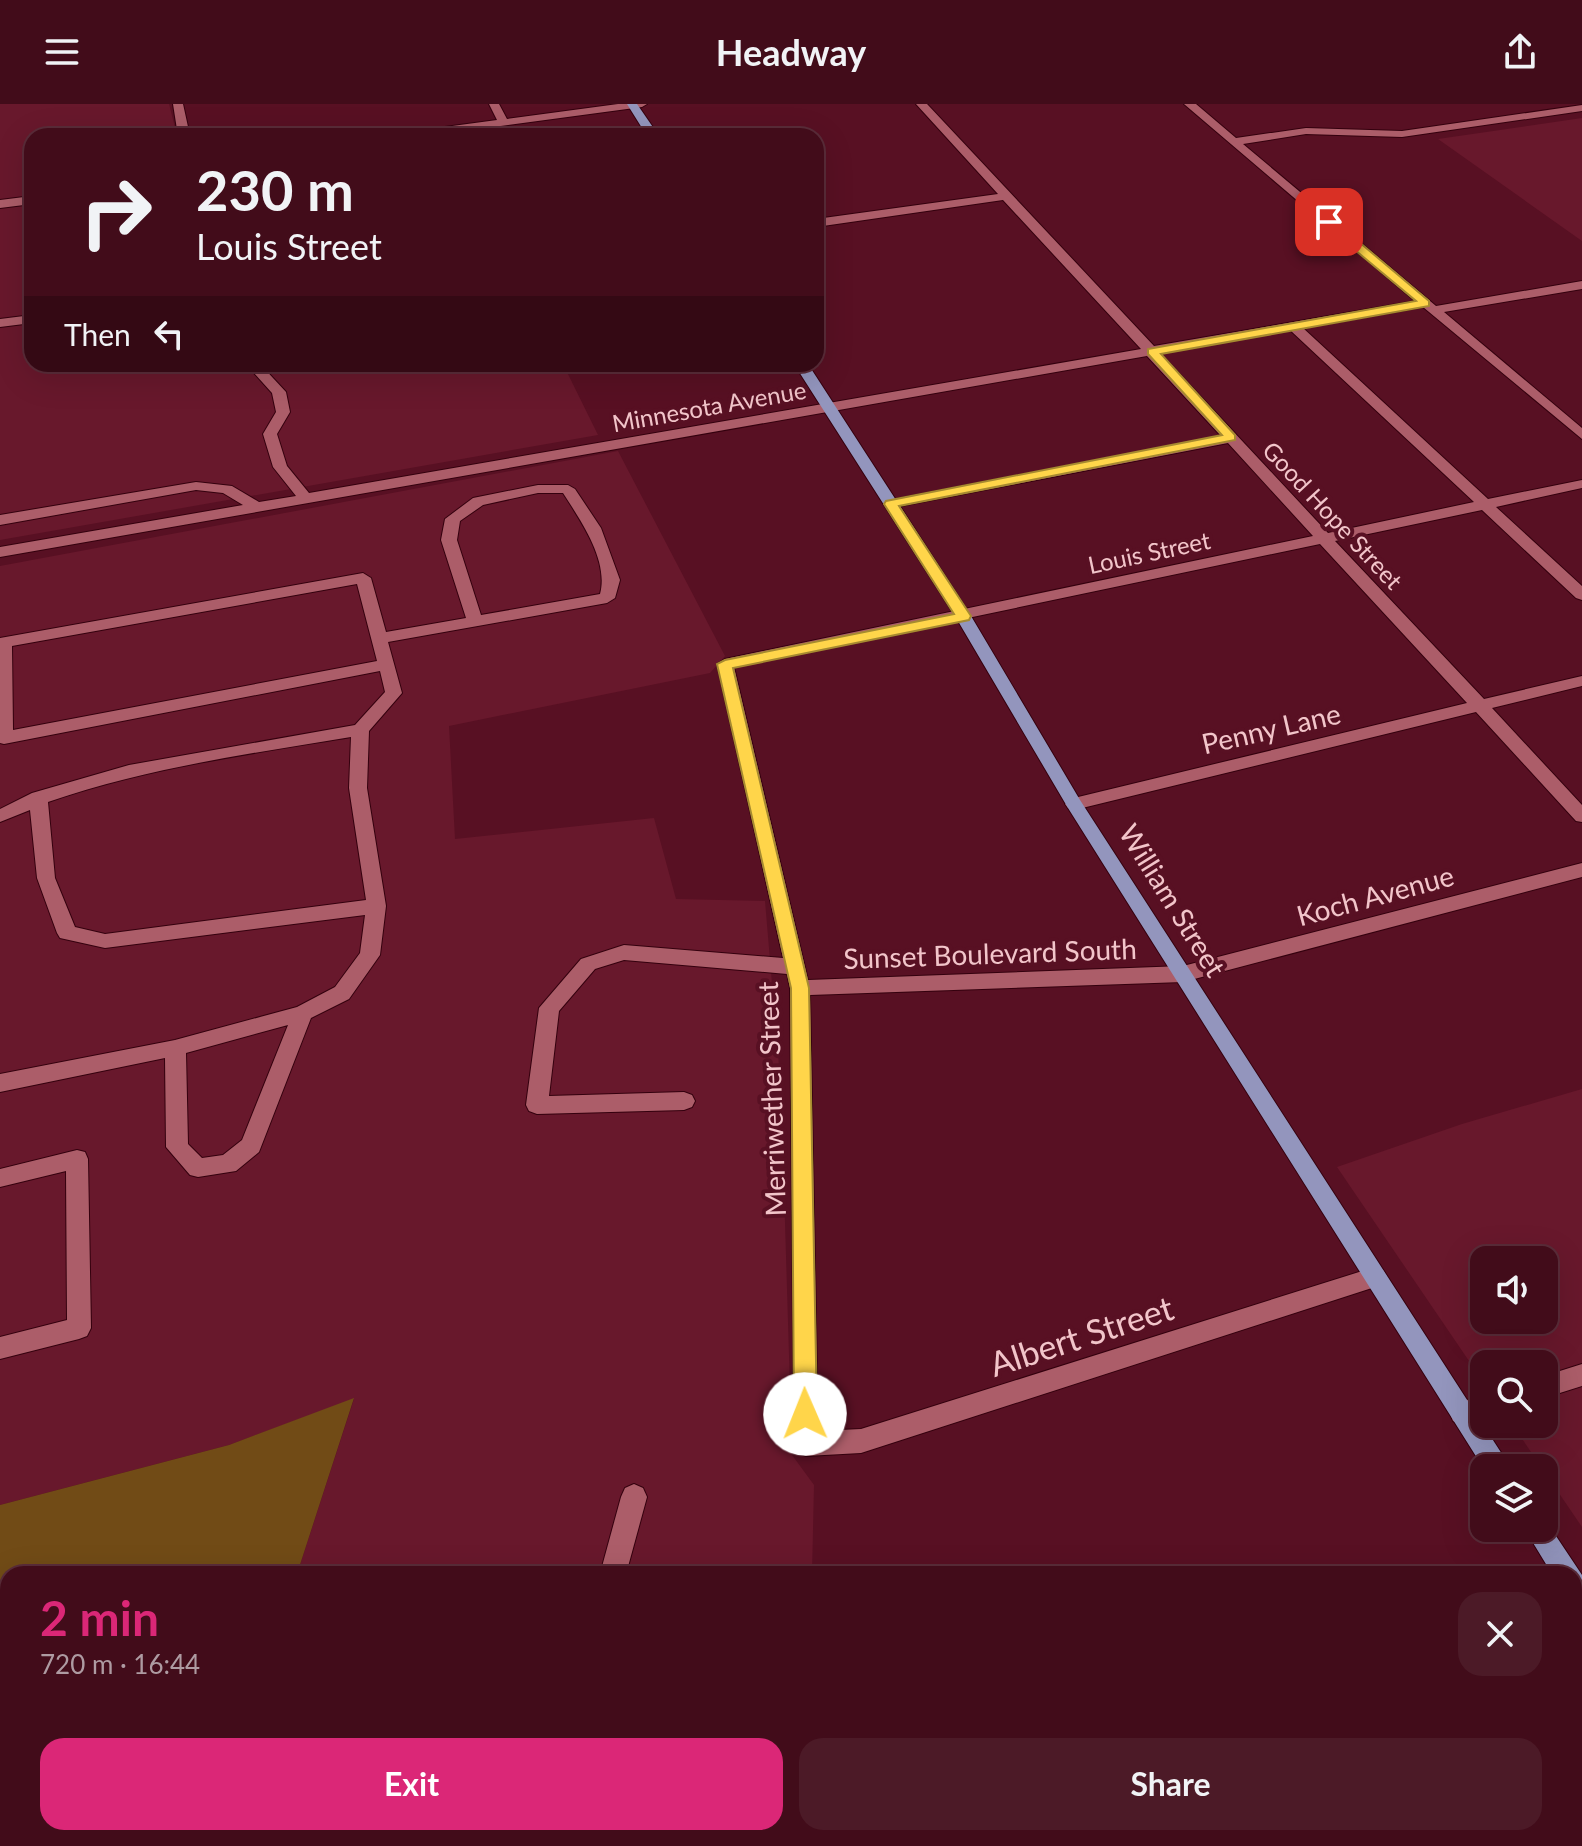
<!DOCTYPE html>
<meta charset="utf-8">
<style>
:root{--surface:#420c1a;--page:#4c1a27;--text:#f1f3f6;--muted:#ae9ba2;--line:#5a2c39;--accent:#db2777}
body{margin:0;font-family:Lato,sans-serif;background:var(--page);color:var(--text);height:100vh;display:flex;flex-direction:column;font-size:30px;white-space:nowrap}
*{box-sizing:border-box;margin:0}
p{font-size:26px;color:var(--muted)}
.icon{flex:none;width:44px;height:44px;fill:none;stroke:currentColor;stroke-width:2;stroke-linecap:round;stroke-linejoin:round}
.map{position:relative;flex:1;overflow:hidden}
.side{position:absolute;left:0px;top:1462px;width:1582px;height:280px;display:flex;flex-direction:column;background:var(--surface);border-radius:24px 24px 0 0;box-shadow:0 8px 32px #0002,0 0 0 2px var(--line)}
.side>*{flex:none}
.top-card{position:absolute;left:24px;top:24px;width:800px;height:244px;border-radius:24px;box-shadow:0 8px 32px #0002,0 0 0 2px var(--line);background:#420c1a;color:var(--text);overflow:hidden}
.tools{position:absolute;left:1470px;top:1142px;display:grid;gap:16px}
.tools a{display:grid;place-items:center;width:88px;height:88px;border-radius:16px;background:var(--surface);box-shadow:0 8px 32px #0002,0 0 0 2px var(--line);font-size:40px}
.pin{position:absolute;display:grid;place-items:center;width:68px;height:68px;color:#fff;margin:-34px;border-radius:16px;box-shadow:0 4px 12px #0006}
.me{position:absolute;width:88px;margin:-44px;rotate:359deg;stroke-linejoin:round;filter:drop-shadow(0 0 6px #0008)}
.turn{display:flex;align-items:center;gap:28px;height:168px;padding:0 40px;font-size:36px}
.turn .icon{width:104px;height:104px;stroke-width:2.5}
.turn b{display:block;font-size:56px;line-height:68px}
.then{display:flex;align-items:center;height:76px;padding:0 40px;background:#0003;gap:16px;font-size:30px}
.round{display:grid;place-items:center;flex:none;width:84px;height:84px;border-radius:24px;background:var(--page)}
.overview{display:flex;align-items:center;justify-content:space-between;height:136px;padding:0 40px}
h1{font-size:48px;font-weight:700;line-height:60px;color:var(--accent)}
.button{display:flex;gap:16px;margin-top:auto;padding:16px 40px}
.button a{flex:1;height:92px;border-radius:24px;background:var(--accent);color:#fff;font-size:32px;font-weight:700;line-height:92px;text-align:center}
.button a+a{background:var(--page);color:var(--text)}
header{display:flex;justify-content:space-between;align-items:center;height:104px;padding:0 40px;background:var(--surface);font-size:36px;font-weight:700}
.map>svg:first-child{display:block}
.built{fill:#68182c;fill-rule:evenodd}
.green{fill:#714b16}
.lines{fill:none;stroke-linecap:round;stroke-linejoin:round}
.minor-casing{stroke:#34000e;stroke-width:2}
.major-casing{stroke:#34000e;stroke-width:2}
.minor{fill:#ac5d69;fill-rule:evenodd}
.major{fill:#9395bd;fill-rule:evenodd}
.route{fill:#ffd54a;stroke:#a68a30;stroke-width:2}
.labels{text-anchor:middle;dominant-baseline:central;stroke-width:8;stroke-linejoin:round;paint-order:stroke}
.far-street-label{font-size:24px;fill:#f2c5ca;stroke:#581023}
.street-label{font-size:28px;fill:#f2c5ca;stroke:#581023}
.near-street-label{font-size:34px;fill:#f2c5ca;stroke:#581023}
</style>
<header><svg class="icon" aria-label="menu" viewBox="0 0 24 24"><path d="M4 6h16M4 12h16M4 18h16"/></svg>Headway<svg class="icon" aria-label="share" viewBox="0 0 24 24"><path d="M12 15V3M7 8l5-5 5 5M5 13v7h14v-7"/></svg></header>
<div class="map">
<svg width="1582" height="1742" viewBox="0 0 1582 1742">
<rect width="100%" height="100%" fill="#581023"/>
<g class="built">
<polygon points="0,0 169,0 177,32 32,32 32,260 563,260 598,331 0,436"/>
<polygon points="1582,14 1582,137 1438,35"/>
<polygon points="618,347 725,552 710,569 449,622 455,735 654,714 676,795 765,797 781,986 792,1351 814,1381 812,1470 297,1470 354,1295 229,1341 0,1401 0,462"/>
<path d="M 1582,985 L 1582,1423 L 1512,1320 L 1544,1320 L 1544,1260 L 1484,1260 L 1484,1279 L 1337,1063 L 1462,1020 ZM 1484,1156 L 1544,1156 L 1544,1216 L 1484,1216 Z"/>
<polygon points="211,1734 780,1734 762,1742 208,1742"/>
</g>
<polygon class="green" points="354,1294 297,1470 8,1470 8,1734 211,1734 208,1742 0,1742 0,1401 229,1341"/>
<g class="lines">
<defs>
<g id="minor">
<polygon points="173,0 183,0 190,32 178,32"/>
<polygon points="489,0 499,0 507,15 618,0 647,0 642,3 425,32 394,32 400,29 497,16"/>
<path d="M 916,0 L 927,0 L 1154,242 L 1415,197 L 1184,0 L 1196,0 L 1236,34 L 1306,24 L 1402,27 L 1582,1 L 1582,7 L 1402,33 L 1306,30 L 1243,40 L 1436,202 L 1582,177 L 1582,185 L 1444,208 L 1582,324 L 1582,335 L 1423,203 L 1303,224 L 1488,395 L 1582,376 L 1582,384 L 1496,403 L 1582,482 L 1582,496 L 1576,494 L 1482,406 L 1335,437 L 1484,595 L 1582,572 L 1582,582 L 1492,604 L 1582,701 L 1582,718 L 1576,717 L 1476,608 L 1074,706 L 1068,704 L 1065,700 L 1074,694 L 1467,599 L 1320,440 L 734,563 L 808,876 L 1183,862 L 1582,759 L 1582,773 L 1183,878 L 810,891 L 818,1327 L 861,1325 L 1375,1163 L 1383,1166 L 1387,1173 L 1383,1180 L 1375,1183 L 861,1349 L 806,1352 L 797,1348 L 794,1340 L 790,884 L 787,870 L 624,856 L 595,865 L 559,907 L 549,992 L 684,988 L 692,991 L 695,997 L 692,1003 L 684,1006 L 537,1010 L 529,1007 L 526,1001 L 539,904 L 581,855 L 624,841 L 783,854 L 717,560 L 725,555 L 1313,432 L 1228,339 L 891,404 L 884,400 L 891,396 L 1221,332 L 1147,252 L 0,453 L 0,443 L 243,401 L 223,389 L 196,386 L 0,421 L 0,411 L 196,378 L 232,382 L 259,398 L 296,392 L 273,363 L 263,330 L 276,308 L 272,289 L 246,260 L 260,260 L 286,288 L 290,308 L 277,330 L 287,362 L 309,389 L 1141,245 L 1003,96 L 816,123 L 816,115 L 998,90 ZM 1290,226 L 1474,398 L 1328,429 L 1160,249 Z"/>
<polygon points="32,92 32,100 0,104 0,96"/>
<polygon points="32,211 32,219 0,223 0,215"/>
<path d="M 538,381 L 568,381 L 575,385 L 601,424 L 620,476 L 615,494 L 607,499 L 388,538 L 402,589 L 369,627 L 367,684 L 386,802 L 380,851 L 349,895 L 311,914 L 259,1048 L 236,1067 L 198,1073 L 190,1071 L 166,1043 L 165,954 L 0,988 L 0,970 L 175,936 L 297,903 L 335,883 L 360,849 L 365,811 L 105,844 L 60,834 L 57,829 L 37,774 L 30,706 L 0,718 L 0,705 L 32,689 L 129,661 L 355,621 L 385,588 L 380,567 L 4,640 L 0,639 L 0,534 L 363,469 L 371,474 L 386,528 L 466,514 L 441,436 L 445,415 L 473,394 ZM 538,389 L 563,389 C 581,417 609,457 600,490 L 481,511 L 457,436 L 460,417 L 483,401 ZM 357,480 L 377,557 L 13,626 L 12,542 ZM 351,633 L 349,684 L 366,796 L 105,830 L 75,823 L 55,774 L 48,698 C 146,664 248,650 351,633 ZM 288,921 L 242,1036 L 223,1051 L 202,1054 L 188,1040 L 186,949 Z"/>
<polygon points="77,1046 85,1048 88,1055 91,1224 87,1232 79,1235 0,1255 0,1233 67,1216 66,1067 0,1083 0,1065"/>
<polygon points="1582,1260 1582,1282 1544,1294 1544,1272"/>
<polygon points="1484,1290 1484,1314 1462,1321 1453,1317 1450,1309 1453,1301"/>
<polygon points="634,1380 643,1384 647,1393 626,1470 600,1470 621,1393 625,1384"/>
<polygon points="524,1734 554,1734 552,1742 522,1742"/>
<polygon points="1419,1734 1449,1734 1453,1742 1423,1742"/>
</g>
<g id="major">
<polygon points="627,0 637,0 659,32 647,32"/>
<polygon points="794,260 808,260 971,512 1080,696 1511,1364 1484,1365 1068,704 955,512"/>
<polygon points="1544,1414 1582,1471 1582,1506 1574,1503 1574,1470 1552,1470 1524,1424 1544,1424"/>
</g>
</defs>
<use href="#minor" class="minor-casing"/>
<use href="#major" class="major-casing"/>
<use href="#minor" class="minor"/>
<use href="#major" class="major"/>
</g>
<polygon class="route" points="1325,116 1333,116 1429,197 1429,202 1161,250 1235,331 1235,336 899,402 971,512 969,516 733,564 809,884 817,1310 813,1317 805,1320 797,1317 794,1310 791,884 717,560 725,556 954,510 884,400 886,397 1222,331 1148,250 1148,245 1416,197 1325,121"/>
<g class="labels">
<g class="far-street-label">
<text transform="translate(709 302) rotate(-10)">Minnesota Avenue</text>
<text transform="translate(1333 411) rotate(47)">Good Hope Street</text>
<text transform="translate(1149 448) rotate(-12)">Louis Street</text>
</g>
<g class="street-label">
<text transform="translate(1271 624) rotate(-13)">Penny Lane</text>
<text transform="translate(1375 791) rotate(-15)">Koch Avenue</text>
<text transform="translate(1173 796) rotate(58)">William Street</text>
<text transform="translate(990 849) rotate(-2)">Sunset Boulevard South</text>
<text transform="translate(771 995) rotate(-92)">Merriwether Street</text>
</g>
<g class="near-street-label">
<text transform="translate(1081 1231) rotate(-18)">Albert Street</text>
</g>
</g>
</svg>
<div class="tools">
<a><svg class="icon" aria-label="sound" viewBox="0 0 24 24"><path d="M4 9h4l5-4v14l-5-4H4zM17 9q2 3 0 6"/></svg></a>
<a><svg class="icon" aria-label="search" viewBox="0 0 24 24"><circle cx="10" cy="10" r="6"/><path d="M15 15l6 6"/></svg></a>
<a><svg class="icon" aria-label="layers" viewBox="0 0 24 24"><path d="M12 4l9 5-9 5-9-5zM3 14l9 5 9-5"/></svg></a>
</div>
<div class="pin" style="left:1329px;top:118px;background:#d93025"><svg class="icon" aria-label="arrive" viewBox="0 0 24 24"><path d="M6 21V4h12l-3 4 3 4H6"/></svg></div>
<svg class="me" style="left:805px;top:1310px" viewBox="-20 -20 40 40"><circle r="19" fill="#fff"/><path d="M0-13L10 11 0 6-10 11z" fill="#ffd54a"/></svg>
<div class="top-card">
<div class="turn"><svg class="icon" aria-label="right" viewBox="0 0 24 24"><path d="M7 20v-9h11M14 6l5 5-5 5"/></svg><div><b>230 m</b>Louis Street</div></div>
<div class="then">Then<svg class="icon" aria-label="left" viewBox="0 0 24 24"><path d="M17 20v-9H6M10 6l-5 5 5 5"/></svg></div>
</div>
<section class="side">
<div class="overview"><div><h1>2 min</h1><p>720 m · 16:44</p></div><a class="round"><svg class="icon" aria-label="close" viewBox="0 0 24 24"><path d="M6 6l12 12M18 6L6 18"/></svg></a></div>
<div class="button"><a>Exit</a><a>Share</a></div>
</section>
</div>
